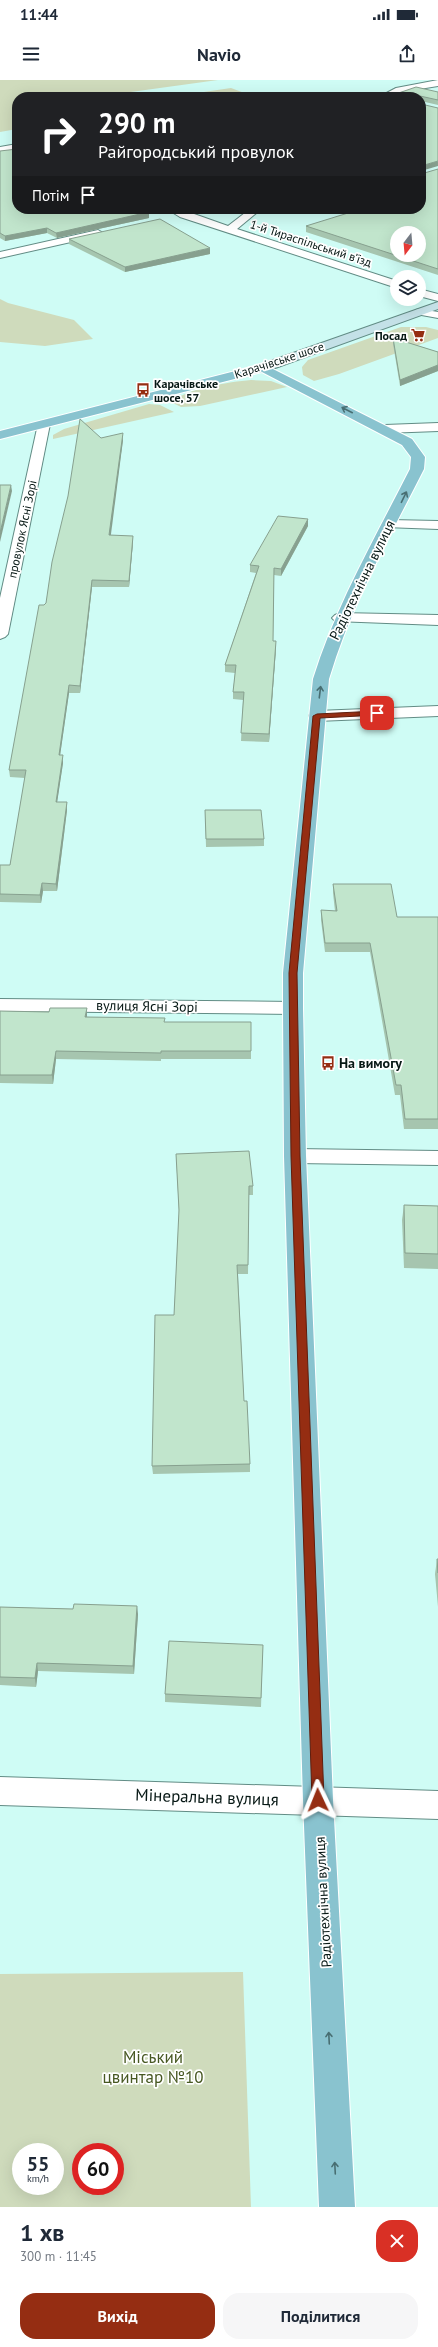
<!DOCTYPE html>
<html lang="uk">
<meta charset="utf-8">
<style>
:root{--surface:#fff;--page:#f6f6f7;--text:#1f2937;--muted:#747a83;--accent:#952d12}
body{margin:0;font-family:"PT Sans",sans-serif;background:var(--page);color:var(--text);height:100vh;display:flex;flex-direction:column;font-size:15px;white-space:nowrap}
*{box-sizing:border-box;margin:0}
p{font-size:13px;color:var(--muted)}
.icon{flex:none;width:22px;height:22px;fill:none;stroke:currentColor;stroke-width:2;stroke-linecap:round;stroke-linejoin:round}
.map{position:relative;height:2127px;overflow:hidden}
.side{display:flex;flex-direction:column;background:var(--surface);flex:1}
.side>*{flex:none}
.guide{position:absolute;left:12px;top:12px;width:414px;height:122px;border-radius:16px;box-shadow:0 4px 16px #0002;background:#202124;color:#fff;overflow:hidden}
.needle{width:26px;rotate:196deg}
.tools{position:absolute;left:390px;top:146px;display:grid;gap:8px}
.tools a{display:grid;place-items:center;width:36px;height:36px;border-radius:50%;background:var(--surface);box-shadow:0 4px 16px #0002;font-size:20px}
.speed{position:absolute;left:12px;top:2063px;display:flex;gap:8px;font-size:20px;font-weight:700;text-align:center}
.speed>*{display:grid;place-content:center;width:52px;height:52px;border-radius:50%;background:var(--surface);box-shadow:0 4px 16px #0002;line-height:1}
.speed small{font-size:10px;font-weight:400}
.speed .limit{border:6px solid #d22;background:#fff;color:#111}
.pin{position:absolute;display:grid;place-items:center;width:34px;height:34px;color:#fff;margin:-17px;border-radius:8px;box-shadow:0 2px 6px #0006}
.me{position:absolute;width:44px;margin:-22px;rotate:358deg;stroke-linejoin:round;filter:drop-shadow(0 0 3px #0008)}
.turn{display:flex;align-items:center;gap:14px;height:84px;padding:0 20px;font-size:18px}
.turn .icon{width:52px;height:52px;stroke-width:2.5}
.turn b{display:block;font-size:28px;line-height:34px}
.then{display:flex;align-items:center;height:38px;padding:0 20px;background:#0003;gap:8px;font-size:15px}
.round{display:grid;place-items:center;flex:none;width:42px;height:42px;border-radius:16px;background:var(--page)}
.summary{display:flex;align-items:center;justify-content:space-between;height:68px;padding:0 20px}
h1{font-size:24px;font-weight:700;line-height:30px}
.primary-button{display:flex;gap:8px;margin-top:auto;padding:8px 20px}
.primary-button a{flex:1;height:46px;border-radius:16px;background:var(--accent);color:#fff;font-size:16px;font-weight:700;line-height:46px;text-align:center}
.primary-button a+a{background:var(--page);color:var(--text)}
.status{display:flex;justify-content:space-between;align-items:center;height:28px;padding:0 20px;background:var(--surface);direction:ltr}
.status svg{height:11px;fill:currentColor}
header{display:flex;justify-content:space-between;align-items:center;height:52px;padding:0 20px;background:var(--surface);font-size:18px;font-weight:700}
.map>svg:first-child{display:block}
.green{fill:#cfdbbc;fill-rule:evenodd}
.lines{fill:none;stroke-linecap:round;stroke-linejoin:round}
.minor-casing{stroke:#628c85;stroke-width:2}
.secondary-casing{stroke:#628c85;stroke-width:2}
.primary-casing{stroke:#fff;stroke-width:2}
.minor{fill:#fff;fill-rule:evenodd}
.secondary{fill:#c4e1e7;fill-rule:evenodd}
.primary{fill:#89c3cf;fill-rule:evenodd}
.wall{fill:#a6c5af}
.shaded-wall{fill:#87a08f}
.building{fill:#c1e5cc;stroke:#87a08f;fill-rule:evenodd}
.oneway{stroke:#486e72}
.route{fill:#952d12;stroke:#611d0c}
.labels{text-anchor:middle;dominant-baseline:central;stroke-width:3.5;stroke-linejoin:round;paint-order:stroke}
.far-street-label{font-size:12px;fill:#071815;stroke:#fff}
.far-poi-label{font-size:12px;font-weight:bold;fill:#071815;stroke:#fff;text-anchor:end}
.street-label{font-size:14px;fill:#071815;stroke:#fff}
.poi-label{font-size:14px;font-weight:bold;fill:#071815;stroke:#fff;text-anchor:start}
.near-street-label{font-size:17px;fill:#071815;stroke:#fff}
.near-park-label{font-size:17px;fill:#475822;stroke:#fff}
</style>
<div class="status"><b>11:44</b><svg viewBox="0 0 49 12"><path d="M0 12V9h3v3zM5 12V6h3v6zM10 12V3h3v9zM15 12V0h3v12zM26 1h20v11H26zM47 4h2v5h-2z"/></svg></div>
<header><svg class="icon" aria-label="menu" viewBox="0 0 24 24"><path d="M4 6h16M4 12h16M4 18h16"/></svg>Navio<svg class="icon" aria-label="share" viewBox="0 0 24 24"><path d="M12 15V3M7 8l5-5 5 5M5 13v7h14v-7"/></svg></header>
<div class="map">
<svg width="438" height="2127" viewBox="0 0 438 2127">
<rect width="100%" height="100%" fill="#cffcf5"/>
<g class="green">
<polygon points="0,0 218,0 109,15 112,17 17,17 17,49 0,52"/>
<polygon points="231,8 247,14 207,17 197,13"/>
<polygon points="0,219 8,223 74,240 93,259 45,266 0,262"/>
<polygon points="401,247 426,247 438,250 438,258 339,294 314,301 303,295 302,287 308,280"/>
<path d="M 251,300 L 271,301 L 287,307 L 200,326 L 181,327 L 171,322 C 188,308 229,302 251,300 Z"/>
<polygon points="149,324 160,325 174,332 53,359 53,355 64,349"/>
<path d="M 243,1892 L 251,2127 L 0,2127 L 0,1894 ZM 21,2072 L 55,2072 L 55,2106 L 21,2106 ZM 81,2072 L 115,2072 L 115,2106 L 81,2106 Z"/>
</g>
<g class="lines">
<defs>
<g id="minor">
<polygon points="438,0 438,6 401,12 390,17 379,17 396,8"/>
<polygon points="17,64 17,70 0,73 0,67"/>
<polygon points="167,129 180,129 228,146 250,129 261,129 237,149 397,201 397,208 180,137"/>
<polygon points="98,150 103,153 102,155 0,178 0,172"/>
<polygon points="419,209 438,214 438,221 419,216"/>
<polygon points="420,229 438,232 438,238 416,234 414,232 416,230"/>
<polygon points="44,340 50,344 8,554 5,557 0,559 0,518 38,344"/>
<polygon points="438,343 438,351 385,353 379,349 385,345"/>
<polygon points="390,440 438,441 438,449 385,447 383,444"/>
<polygon points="340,533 438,535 438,545 335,541 332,538 335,535"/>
<polygon points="438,626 438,636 317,641 311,640 309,636 311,632 317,631"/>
<polygon points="0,919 293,922 300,924 303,928 300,932 293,934 0,931"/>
<polygon points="295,1069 438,1071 438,1085 295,1083 287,1081 284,1076 287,1071"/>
<polygon points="0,1697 438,1711 438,1739 0,1725"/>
</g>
<polygon id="secondary" points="438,222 438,229 267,291 263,292 257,288 259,285"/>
<path id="primary" d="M 263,284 L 412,359 L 425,377 L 424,389 C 389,458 351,525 329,599 L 303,893 L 303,928 L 306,1076 L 333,1720 L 355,2127 L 319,2127 L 303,1720 L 284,1076 L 283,928 L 283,893 L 313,599 C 336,525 375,458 410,389 L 411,377 L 402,365 L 262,292 L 0,359 L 0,351 Z"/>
</defs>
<use href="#minor" class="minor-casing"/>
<use href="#secondary" class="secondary-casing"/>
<use href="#primary" class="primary-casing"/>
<use href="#minor" class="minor"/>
<use href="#secondary" class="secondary"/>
<use href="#primary" class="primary"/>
</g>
<g class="wall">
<polygon points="438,12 438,25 421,21 421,17 387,17"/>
<polygon points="0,71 149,138 57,158 47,153 5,161 0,158"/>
<polygon points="438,89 438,195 306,152 306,146 421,129"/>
<polygon points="69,159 210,174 125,192 69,164"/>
<polygon points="393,258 438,272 438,291 400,306 393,264"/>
<polygon points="101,358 123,360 110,455 133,462 129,507 92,507 80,613 69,613 60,675 63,683 57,722 67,722 67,730 57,811 43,811 41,823 0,822 0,785 10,785 25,698 10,697 9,690 44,525 46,523"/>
<polygon points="308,439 308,446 281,496 274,495 273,561 276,568 269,662 241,661 243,620 233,619 233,612 235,593 225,592 225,585 256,493 250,492 250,485"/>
<polygon points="205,730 264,759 264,766 206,767"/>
<polygon points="333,804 397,837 438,837 438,1049 404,1049 400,1015 395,1015 370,872 325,872 321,840 321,830 335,831 333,813"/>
<polygon points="0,931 165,942 251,942 251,979 161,979 161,981 56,979 53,1004 0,1003"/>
<polygon points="176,1074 253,1106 253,1115 249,1115 248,1194 238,1194 244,1321 250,1384 250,1392 153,1394 152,1386 174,1235 179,1134"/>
<polygon points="404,1125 438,1126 438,1189 404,1188 402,1140"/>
<polygon points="437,1479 438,1479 438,1527 435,1494"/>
<polygon points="0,1527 73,1529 138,1534 134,1594 38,1591 36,1607 0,1605"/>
<polygon points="263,1565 261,1627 165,1622 165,1614"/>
</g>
<g class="shaded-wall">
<polygon points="438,81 438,86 421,91 421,86"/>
<polygon points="149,132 149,138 57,158 56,153"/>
<polygon points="47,148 47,153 5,161 5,156"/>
<polygon points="210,168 210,174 125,192 125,187"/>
<polygon points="438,285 438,291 400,306 400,300"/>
<polygon points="123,353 123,360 110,462 109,455"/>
<polygon points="11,405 12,411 0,462 0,453"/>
<polygon points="308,439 308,446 281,496 281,489"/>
<polygon points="133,456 133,462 129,507 129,501"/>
<polygon points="92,500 92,507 80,613 80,606"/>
<polygon points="276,561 276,568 269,662 269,654"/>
<polygon points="69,605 69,613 59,683 59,675"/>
<polygon points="63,675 63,683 56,730 56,722"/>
<polygon points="67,722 67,730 57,811 56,804"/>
<polygon points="42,803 43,811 41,823 40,815"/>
<polygon points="87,928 87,936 86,945 85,937"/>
<polygon points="56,971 56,979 53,1004 52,995"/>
<polygon points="137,1526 138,1534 134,1594 133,1586"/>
<polygon points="37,1583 38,1591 36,1607 35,1598"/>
</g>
<g class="building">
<polygon points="416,7 438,12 438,20 420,16 420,17 387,17"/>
<polygon points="421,24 438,28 438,81 421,86"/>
<polygon points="17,69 17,129 143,129 149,132 56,153 47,148 5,156 0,153 0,71"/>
<path d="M 438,89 L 438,189 L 306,146 L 361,129 L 421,129 L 421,94 ZM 397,153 L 419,153 L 419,175 L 397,175 Z"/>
<polygon points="160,139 210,168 125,187 69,159"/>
<polygon points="393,258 438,272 438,285 400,300"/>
<polygon points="80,339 101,358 123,353 109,455 133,456 129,501 92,500 80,606 69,605 59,675 63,675 56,722 67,722 56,804 42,803 40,815 0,814 0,785 10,785 26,690 9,690 39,525 44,525 46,523 52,482 68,416"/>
<polygon points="0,405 11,405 0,453"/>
<polygon points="278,436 308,439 281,489 274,488 273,561 276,561 269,654 241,653 244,612 233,612 236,585 225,585 259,486 250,485"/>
<polygon points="205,730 261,730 264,759 206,759"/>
<polygon points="333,804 391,804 397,837 438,837 438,1039 405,1039 401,1005 396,1005 370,863 325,863 321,830 337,831"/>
<polygon points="50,928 87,928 85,937 165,938 164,942 251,942 251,971 161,971 161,973 56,971 52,995 0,995 0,931 49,932"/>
<polygon points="249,1071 253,1106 249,1106 248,1185 237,1185 244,1321 247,1321 250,1384 152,1386 155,1235 174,1235 179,1130 176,1074"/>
<polygon points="404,1125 438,1126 438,1174 405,1173"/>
<polygon points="437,1479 438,1479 438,1493"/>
<polygon points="74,1524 137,1526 133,1586 37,1583 35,1598 0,1597 0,1527 73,1529"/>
<polygon points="169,1561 263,1565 261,1618 165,1614"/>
</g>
<defs><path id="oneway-shaft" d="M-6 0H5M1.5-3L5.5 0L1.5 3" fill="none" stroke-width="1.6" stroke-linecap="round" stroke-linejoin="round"/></defs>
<g class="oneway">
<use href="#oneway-shaft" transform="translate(347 330) rotate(-153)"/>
<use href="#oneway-shaft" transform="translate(404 417) rotate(-64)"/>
<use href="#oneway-shaft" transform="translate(320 612) rotate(-83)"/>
<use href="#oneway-shaft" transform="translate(329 1958) rotate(-93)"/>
<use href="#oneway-shaft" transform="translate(335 2088) rotate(-93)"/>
</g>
<polygon class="route" points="377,631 380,633 379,635 320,638 297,893 300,1076 324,1720 323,1724 318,1725 314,1724 312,1720 291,1076 289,893 313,636 317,634"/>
<defs>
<symbol id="supermarket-bare" viewBox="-9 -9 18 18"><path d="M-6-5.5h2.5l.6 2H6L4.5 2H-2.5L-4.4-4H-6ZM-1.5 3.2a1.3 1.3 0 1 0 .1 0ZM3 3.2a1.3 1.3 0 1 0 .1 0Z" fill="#952d12" stroke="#fff" stroke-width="2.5" paint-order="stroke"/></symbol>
<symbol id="bus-bare" viewBox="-9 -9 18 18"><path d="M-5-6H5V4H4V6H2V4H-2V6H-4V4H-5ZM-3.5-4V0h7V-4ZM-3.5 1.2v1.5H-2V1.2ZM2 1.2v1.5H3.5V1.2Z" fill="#952d12" stroke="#fff" stroke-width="2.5" paint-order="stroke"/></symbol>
</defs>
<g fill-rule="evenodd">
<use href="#supermarket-bare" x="408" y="245" width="20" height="20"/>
<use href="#bus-bare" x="133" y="300" width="20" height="20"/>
<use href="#bus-bare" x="318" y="973" width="20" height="20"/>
</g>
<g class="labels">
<g class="far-street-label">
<text transform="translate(311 163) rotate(18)">1-й Тираспільський в’їзд</text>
<text transform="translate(279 280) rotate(-18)">Карачівське шосе</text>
<text transform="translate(22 449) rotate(-78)">провулок Ясні Зорі</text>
</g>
<g class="far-poi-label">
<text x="407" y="255">Посад</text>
<text x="154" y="303" text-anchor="start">Карачівське<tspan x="154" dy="14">шосе, 57</tspan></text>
</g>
<g class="street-label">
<text transform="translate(362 500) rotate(-64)">Радіотехнічна вулиця</text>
<text transform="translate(147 926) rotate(1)">вулиця Ясні Зорі</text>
<text transform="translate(323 1822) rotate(-93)">Радіотехнічна вулиця</text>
</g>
<g class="poi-label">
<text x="339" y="983">На вимогу</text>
</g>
<g class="near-street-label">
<text transform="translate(207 1717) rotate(2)">Мінеральна вулиця</text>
</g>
<g class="near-park-label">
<text x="153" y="1977">Міський<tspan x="153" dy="20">цвинтар №10</tspan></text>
</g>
</g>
</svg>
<div class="tools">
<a><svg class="needle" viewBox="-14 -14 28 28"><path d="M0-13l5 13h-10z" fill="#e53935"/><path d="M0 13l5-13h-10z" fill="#747a83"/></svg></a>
<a><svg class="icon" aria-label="layers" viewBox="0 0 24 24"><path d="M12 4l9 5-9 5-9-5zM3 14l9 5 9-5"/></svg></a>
</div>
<div class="speed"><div>55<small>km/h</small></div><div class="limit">60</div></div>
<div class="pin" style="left:377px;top:633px;background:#d93025"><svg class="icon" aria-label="arrive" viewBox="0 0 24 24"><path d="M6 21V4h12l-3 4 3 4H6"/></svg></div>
<svg class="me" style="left:318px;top:1720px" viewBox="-20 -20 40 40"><path d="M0-17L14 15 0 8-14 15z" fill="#952d12" stroke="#fff" stroke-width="4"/></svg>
<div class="guide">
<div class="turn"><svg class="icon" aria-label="right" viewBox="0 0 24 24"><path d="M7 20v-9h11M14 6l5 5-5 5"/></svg><div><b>290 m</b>Райгородський провулок</div></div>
<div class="then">Потім<svg class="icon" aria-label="arrive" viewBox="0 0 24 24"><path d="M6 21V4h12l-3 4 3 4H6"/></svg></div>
</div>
</div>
<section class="side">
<div class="summary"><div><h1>1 хв</h1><p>300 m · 11:45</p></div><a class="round" style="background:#d93025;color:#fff"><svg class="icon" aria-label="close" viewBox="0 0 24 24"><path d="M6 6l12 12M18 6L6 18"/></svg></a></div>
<div class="primary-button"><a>Вихід</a><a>Поділитися</a></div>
</section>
